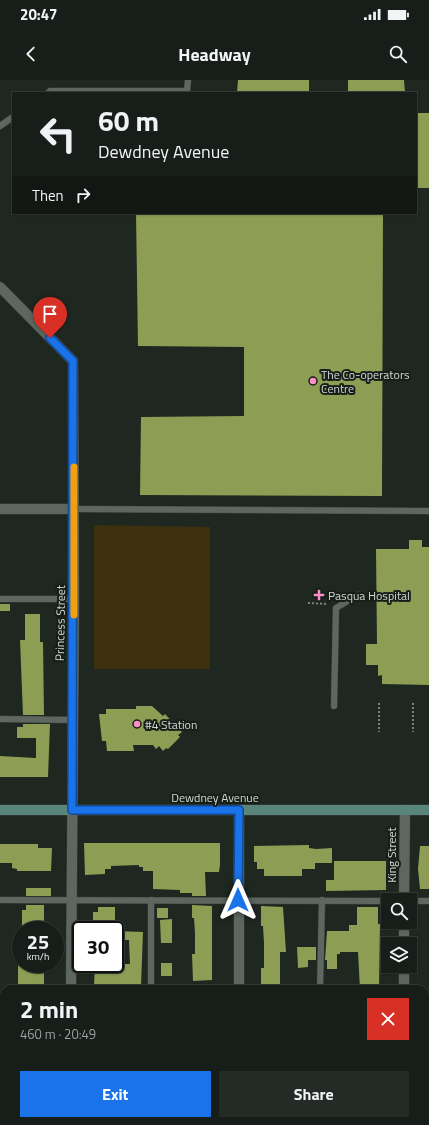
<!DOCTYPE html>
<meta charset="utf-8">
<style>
:root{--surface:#171d19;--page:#242a26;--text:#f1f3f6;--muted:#9ea2a2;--line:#363b38;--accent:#1a73e8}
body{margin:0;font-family:"Titillium Web",sans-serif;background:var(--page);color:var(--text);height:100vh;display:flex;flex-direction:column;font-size:15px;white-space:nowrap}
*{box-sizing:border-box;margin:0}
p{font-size:13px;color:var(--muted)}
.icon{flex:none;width:22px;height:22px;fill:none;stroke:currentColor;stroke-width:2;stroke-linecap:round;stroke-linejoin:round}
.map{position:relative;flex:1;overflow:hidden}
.sheet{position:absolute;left:0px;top:905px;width:429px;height:140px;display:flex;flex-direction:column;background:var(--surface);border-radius:12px 12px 0 0;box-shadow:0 1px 3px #0004,0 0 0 1px var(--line)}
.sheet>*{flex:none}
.top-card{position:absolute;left:12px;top:12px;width:405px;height:122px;border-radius:0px;box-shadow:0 1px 3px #0004,0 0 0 1px var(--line);background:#171d19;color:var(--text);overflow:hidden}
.fabs{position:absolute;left:381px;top:813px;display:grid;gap:8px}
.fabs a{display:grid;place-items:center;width:36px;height:36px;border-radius:0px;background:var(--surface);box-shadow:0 1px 3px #0004,0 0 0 1px var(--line);font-size:20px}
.speed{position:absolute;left:12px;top:841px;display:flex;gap:8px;font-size:20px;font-weight:700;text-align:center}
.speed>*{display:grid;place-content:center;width:52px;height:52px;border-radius:50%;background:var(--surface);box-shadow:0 1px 3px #0004,0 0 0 1px var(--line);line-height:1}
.speed small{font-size:10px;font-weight:400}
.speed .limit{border:2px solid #111;border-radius:6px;background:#fff;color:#111}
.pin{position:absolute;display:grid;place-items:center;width:34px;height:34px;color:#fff;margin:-41px -17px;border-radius:50% 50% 50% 0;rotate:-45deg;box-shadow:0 0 4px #0007}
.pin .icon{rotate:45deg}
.me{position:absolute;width:44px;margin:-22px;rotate:0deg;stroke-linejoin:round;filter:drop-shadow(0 0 3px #0008)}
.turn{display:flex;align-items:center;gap:14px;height:84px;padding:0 20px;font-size:18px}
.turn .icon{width:52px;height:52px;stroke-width:2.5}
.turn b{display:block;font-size:28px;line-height:34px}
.then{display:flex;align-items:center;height:38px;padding:0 20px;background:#0003;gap:8px;font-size:15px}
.round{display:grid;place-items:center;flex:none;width:42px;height:42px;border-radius:0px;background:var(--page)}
.overview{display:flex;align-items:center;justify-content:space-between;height:68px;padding:0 20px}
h1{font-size:24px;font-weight:700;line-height:30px}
.cta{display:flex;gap:8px;margin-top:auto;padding:8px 20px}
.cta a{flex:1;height:46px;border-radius:0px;background:var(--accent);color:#fff;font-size:16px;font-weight:700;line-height:46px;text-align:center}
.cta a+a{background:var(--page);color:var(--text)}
.status{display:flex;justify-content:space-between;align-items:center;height:28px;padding:0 20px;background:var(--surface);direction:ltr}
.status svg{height:11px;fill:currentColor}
header{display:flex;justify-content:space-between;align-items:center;height:52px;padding:0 20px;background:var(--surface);font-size:18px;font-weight:700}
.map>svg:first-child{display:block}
.green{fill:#3d300f}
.building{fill:#8d9e54}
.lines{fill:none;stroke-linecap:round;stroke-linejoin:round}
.service-casing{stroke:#3e443f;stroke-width:7}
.minor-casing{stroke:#3e443f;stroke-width:11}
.secondary-casing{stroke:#3e443f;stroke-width:11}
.path{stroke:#7d847f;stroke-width:2;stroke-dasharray:2 2;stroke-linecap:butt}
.service{stroke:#5d6760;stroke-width:6}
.minor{stroke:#5d6760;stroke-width:10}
.secondary{stroke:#59857c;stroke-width:10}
.route-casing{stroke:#114b97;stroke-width:10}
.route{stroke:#1a73e8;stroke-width:7}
.slow{stroke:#f59e0b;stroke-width:7}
.poi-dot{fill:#fa8fc8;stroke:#161e18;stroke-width:1.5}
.labels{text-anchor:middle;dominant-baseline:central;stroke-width:4;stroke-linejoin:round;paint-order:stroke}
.poi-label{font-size:12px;fill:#d3d8d4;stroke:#161e18;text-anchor:start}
.street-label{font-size:12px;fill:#d3d8d4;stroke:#161e18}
</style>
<div class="status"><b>20:47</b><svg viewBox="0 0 49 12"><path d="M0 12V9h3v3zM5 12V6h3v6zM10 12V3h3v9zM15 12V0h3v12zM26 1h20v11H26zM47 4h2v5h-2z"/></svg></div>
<header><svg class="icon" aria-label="back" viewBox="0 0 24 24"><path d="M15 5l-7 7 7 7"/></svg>Headway<svg class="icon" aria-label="search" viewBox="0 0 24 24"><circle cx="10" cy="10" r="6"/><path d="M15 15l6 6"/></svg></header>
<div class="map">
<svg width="429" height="1045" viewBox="0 0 429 1045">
<rect width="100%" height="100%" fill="#1f2721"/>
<polygon class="green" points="94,445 210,447 210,589 94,589"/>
<g class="building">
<polygon points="238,0 309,0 309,13 237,13"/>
<polygon points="348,0 404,0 405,13 348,13"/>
<rect x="416" y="33" width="13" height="75"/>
<polygon points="136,133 383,133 382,416 140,415 141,337 244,336 244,267 138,266"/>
<polygon points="409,460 422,460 422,467 429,467 429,605 382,604 382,595 378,596 378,585 366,585 366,564 377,564 376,469 409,469"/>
<rect x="0" y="524" width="10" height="7"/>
<polygon points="25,534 40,534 40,562 43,562 44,635 23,635 20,560 25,560"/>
<polygon points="136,626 152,626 163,636 165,634 182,652 178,655 180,657 168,669 166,668 163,671 159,666 156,669 153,665 133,665 134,671 107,671 106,661 102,661 99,634 106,634 106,629 136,629"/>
<polygon points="23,644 50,644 48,697 0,697 0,676 36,678 36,658 17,658 17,647 23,647"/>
<polygon points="84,763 220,763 220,785 219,792 205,792 206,816 192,816 192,813 180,813 180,810 153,809 153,791 143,791 143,787 139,787 139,785 111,786 111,789 105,789 105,794 85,795"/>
<polygon points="0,764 38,764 38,768 52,768 51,791 17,791 17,789 12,788 12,783 0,783"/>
<polygon points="309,765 309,768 316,769 332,768 332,783 315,783 315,789 302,789 302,796 264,796 264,789 257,789 257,782 254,782 254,766"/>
<polygon points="420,766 429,766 429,809 420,809 418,789"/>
<polygon points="334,781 386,781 386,810 326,811 326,800 334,800"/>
<rect x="26" y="808" width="25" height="8"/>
<polygon points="26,825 44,825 44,850 22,850 22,830 26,830"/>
<polygon points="192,825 212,826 212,900 193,901 192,874 195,874 195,853 194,838 192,838"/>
<polygon points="261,826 283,827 286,872 280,872 280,909 261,909 261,888 264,888 264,863 263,846 261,846"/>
<polygon points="98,827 115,827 115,850 93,850 93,832 98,832"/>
<polygon points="357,827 378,827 378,844 380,844 379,909 360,909 358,872 340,872 340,874 337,874 337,889 327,889 327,880 325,880 327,851 349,851 349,845 357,845"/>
<rect x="157" y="828" width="11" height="10"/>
<polygon points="172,839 172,863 161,863 160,840"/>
<polygon points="115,851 143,852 141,906 138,906 138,909 126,909 126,906 94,906 95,884 130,884 129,860 115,860"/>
<polygon points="297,867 316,867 316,880 308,880 308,887 298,888"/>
<rect x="161" y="883" width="11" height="13"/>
<rect x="18" y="884" width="26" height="25"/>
</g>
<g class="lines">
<defs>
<g id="service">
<polyline points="48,13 50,11 187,11 188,0"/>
<polyline points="0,46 13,37"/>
<polyline points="73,429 429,431"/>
<polyline points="0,519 74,519"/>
<polyline points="334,626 336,528 358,515"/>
<polyline points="0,639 72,640"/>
<polyline points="0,820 388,821"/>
<polyline points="410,821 429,821"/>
<polyline points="151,909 151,820"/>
<polyline points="320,909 322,820"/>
<polyline points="318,1041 318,1045"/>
<polyline points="151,1045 151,1041"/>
</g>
<g id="minor">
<polyline points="0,207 73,281 74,519 71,909"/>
<polyline points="0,429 73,429"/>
<polyline points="404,820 405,730"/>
<polyline points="404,864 404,842"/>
<polyline points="239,909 239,730"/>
<polyline points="404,909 404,886"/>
<polyline points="425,1029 429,1029"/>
<polyline points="0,1030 4,1030"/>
<polyline points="71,1041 71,1045"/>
<polyline points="403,1041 403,1045"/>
<polyline points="239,1045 239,1041"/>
</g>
<polyline id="secondary" points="0,730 429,730"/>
</defs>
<use href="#service" class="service-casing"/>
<use href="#minor" class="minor-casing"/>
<use href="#secondary" class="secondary-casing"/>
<g class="path">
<polyline points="308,523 328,524"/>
<polyline points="379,623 379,652"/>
<polyline points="413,623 413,652"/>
</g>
<use href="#service" class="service"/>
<use href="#minor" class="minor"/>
<use href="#secondary" class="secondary"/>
</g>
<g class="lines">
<defs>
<polyline id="route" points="50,258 73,281 72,730 239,730 238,820"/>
</defs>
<use href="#route" class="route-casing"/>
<use href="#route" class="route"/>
<polyline class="slow" points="74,387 74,535"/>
</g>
<g class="poi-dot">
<circle cx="313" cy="301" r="4"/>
<path d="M317 509h4v4h4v4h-4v4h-4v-4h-4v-4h4z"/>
<circle cx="137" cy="644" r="4"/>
</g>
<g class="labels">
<g class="poi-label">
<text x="321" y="294">The Co-operators<tspan x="321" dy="14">Centre</tspan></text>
<text x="328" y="515">Pasqua Hospital</text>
<text x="145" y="644">#4 Station</text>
</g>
<g class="street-label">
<text transform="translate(60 543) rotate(-89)">Princess Street</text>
<text x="215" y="717">Dewdney Avenue</text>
<text transform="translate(391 775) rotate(-90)">King Street</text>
</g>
</g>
</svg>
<div class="fabs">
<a><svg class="icon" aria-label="search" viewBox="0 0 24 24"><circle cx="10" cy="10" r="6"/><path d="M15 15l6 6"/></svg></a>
<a><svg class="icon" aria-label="layers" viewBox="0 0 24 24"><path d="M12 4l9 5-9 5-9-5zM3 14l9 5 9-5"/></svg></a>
</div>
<div class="speed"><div>25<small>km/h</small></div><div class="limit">30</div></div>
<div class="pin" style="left:50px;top:258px;background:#d93025"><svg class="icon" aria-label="arrive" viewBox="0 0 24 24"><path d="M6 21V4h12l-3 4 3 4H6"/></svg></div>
<svg class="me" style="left:238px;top:820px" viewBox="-20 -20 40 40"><path d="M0-17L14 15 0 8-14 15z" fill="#1a73e8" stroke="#fff" stroke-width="4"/></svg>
<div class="top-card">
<div class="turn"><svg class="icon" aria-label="left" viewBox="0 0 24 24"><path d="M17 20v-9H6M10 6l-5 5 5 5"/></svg><div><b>60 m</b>Dewdney Avenue</div></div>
<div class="then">Then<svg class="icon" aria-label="right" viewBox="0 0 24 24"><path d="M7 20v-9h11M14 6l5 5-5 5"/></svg></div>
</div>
<section class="sheet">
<div class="overview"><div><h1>2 min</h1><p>460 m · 20:49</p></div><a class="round" style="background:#d93025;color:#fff"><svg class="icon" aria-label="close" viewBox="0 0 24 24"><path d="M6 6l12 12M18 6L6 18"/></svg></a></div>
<div class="cta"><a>Exit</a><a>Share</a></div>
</section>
</div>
